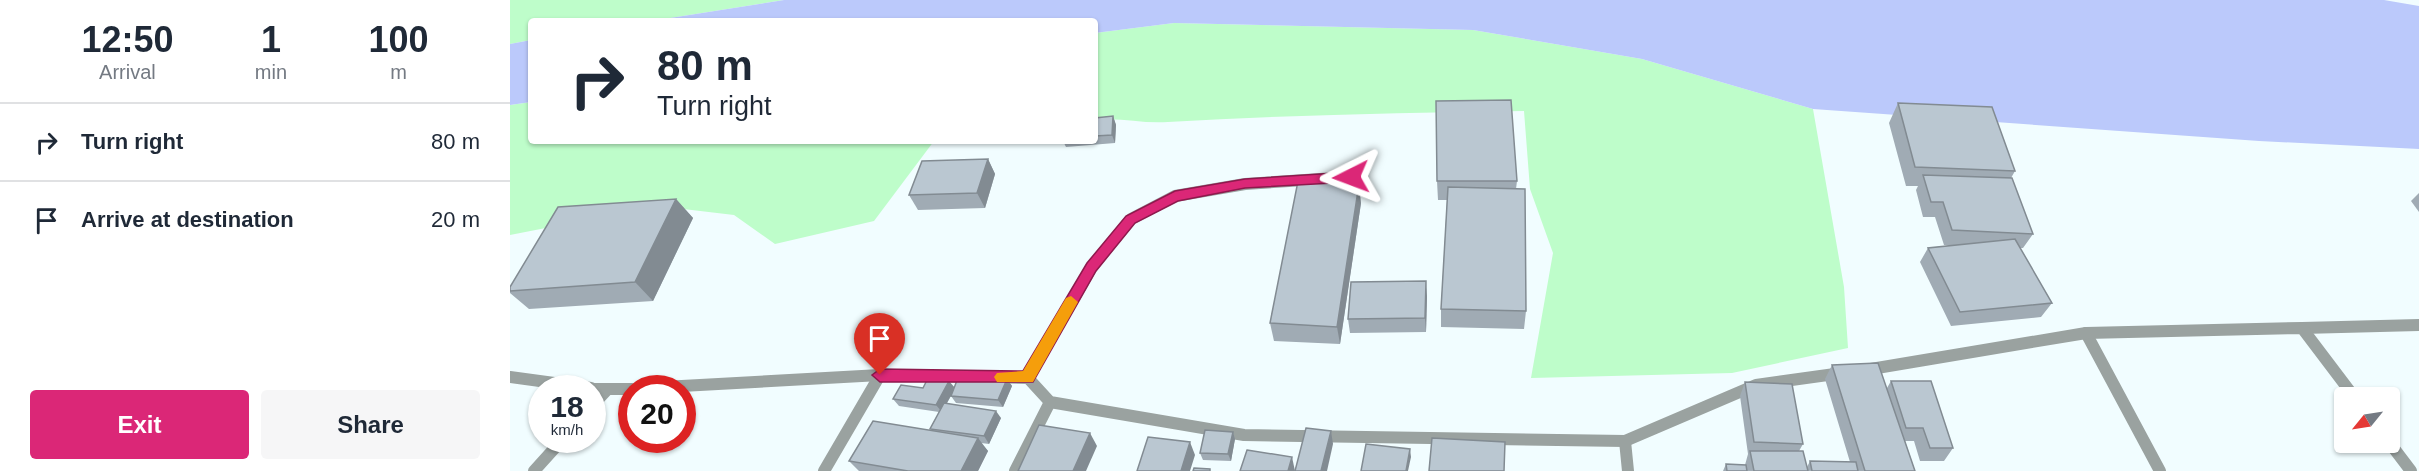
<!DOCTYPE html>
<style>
:root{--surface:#fff;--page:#f6f6f7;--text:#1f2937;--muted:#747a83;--line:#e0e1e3;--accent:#db2777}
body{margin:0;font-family:Helvetica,sans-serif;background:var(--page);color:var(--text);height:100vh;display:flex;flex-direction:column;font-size:22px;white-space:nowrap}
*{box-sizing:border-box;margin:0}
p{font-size:20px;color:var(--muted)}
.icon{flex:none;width:33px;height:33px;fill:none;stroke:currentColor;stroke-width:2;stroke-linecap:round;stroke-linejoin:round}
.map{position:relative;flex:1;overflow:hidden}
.sheet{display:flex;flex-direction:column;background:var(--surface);width:510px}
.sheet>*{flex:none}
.banner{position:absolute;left:18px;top:18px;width:570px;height:126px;border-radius:6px;box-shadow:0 2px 4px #0004;background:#fff;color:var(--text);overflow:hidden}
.needle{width:39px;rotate:240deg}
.tools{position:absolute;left:1824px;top:387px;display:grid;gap:12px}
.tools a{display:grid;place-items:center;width:66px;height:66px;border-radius:6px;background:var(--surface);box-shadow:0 2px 4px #0004;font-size:30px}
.speed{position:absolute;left:18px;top:375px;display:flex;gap:12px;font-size:30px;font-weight:700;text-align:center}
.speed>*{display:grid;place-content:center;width:78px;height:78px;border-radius:50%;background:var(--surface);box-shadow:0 2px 4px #0004;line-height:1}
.speed small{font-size:15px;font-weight:400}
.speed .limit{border:9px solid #d22;background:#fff;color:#111}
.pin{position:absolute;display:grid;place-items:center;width:51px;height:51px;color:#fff;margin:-62px -26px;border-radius:50% 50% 50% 0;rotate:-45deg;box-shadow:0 0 6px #0007}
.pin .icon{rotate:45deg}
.me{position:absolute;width:66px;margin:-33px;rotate:267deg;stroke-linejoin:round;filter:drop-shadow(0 0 4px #0008)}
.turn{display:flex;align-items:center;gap:21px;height:126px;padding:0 30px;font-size:27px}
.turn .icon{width:78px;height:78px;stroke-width:2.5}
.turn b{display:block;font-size:42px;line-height:51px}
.eta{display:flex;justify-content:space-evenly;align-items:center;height:102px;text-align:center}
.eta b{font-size:36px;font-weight:700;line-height:42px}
.cta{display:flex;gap:12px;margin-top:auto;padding:12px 30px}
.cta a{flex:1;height:69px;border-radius:6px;background:var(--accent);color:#fff;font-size:24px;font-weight:700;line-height:69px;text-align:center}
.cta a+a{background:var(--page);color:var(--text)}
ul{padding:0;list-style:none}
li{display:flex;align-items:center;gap:18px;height:78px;padding:0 30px;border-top:2px solid var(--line)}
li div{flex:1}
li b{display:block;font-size:22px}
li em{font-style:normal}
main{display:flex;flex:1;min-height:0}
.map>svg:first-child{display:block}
.green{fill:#befdca}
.water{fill:#bbc9fb}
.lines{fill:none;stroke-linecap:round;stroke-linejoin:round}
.lane{stroke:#9aa2a0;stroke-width:12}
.street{stroke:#9aa2a0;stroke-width:12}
.wall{fill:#a0abb4}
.shaded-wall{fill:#828b92}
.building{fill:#bac7d1;stroke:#828b92;stroke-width:1.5}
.route{fill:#db2777;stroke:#8e194d;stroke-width:1.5}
.slow{fill:#f59e0b}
</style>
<main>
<section class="sheet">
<div class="eta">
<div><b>12:50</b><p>Arrival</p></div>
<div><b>1</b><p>min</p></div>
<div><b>100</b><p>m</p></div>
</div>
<ul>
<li><svg class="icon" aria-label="right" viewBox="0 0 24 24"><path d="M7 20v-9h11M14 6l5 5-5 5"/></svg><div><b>Turn right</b></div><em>80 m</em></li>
<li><svg class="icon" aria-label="arrive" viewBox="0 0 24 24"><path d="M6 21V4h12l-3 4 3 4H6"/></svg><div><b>Arrive at destination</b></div><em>20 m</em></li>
</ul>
<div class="cta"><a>Exit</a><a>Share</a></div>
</section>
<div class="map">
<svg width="1909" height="471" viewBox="0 0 1909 471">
<rect width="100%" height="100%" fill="#f1fdff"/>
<g class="green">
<polygon points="0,0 274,0 141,21 21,21 21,40 0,44"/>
<path d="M 664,23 L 963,30 L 1132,59 L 1303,109 L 1334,287 L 1338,348 L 1222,373 L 1021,378 L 1043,253 L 1020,189 L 1014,111 C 895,113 777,115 658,122 C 633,124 610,117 585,120 L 585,33 Z"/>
<polygon points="21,102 21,141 424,141 364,221 265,244 224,215 148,206 0,235 0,105"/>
</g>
<g class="water">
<polygon points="274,0 1874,0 1909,6 1909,149 1749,141 1303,109 1132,59 963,30 664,23 585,33 585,21 141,21"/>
<polygon points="21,40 21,102 0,105 0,44"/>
</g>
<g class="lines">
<g class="lane">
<polyline points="518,378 582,267 621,219 665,196 735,184 841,177"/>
<polyline points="82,406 96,391"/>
<polyline points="24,471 52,440"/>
<polyline points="314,471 370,375"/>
</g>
<g class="street">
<polyline points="1792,328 1909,325"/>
<polyline points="1576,333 1650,471"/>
<polyline points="1355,370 1576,333 1792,328 1845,398"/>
<polyline points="0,377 81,388"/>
<polyline points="135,388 370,375 518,378 540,402 734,435 1115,441 1246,385 1332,373"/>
<polyline points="82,389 122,389"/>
<polyline points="1115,441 1118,471"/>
<polyline points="1879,442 1901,471"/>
<polyline points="505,471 540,402"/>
</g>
</g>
<g class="wall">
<polygon points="1388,103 1505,171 1501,178 1523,234 1513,248 1510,248 1542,303 1531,317 1441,326 1410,262 1418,248 1442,245 1434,245 1425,217 1413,217 1406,190 1408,186 1396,186 1379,123"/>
<polygon points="603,116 606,125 605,143 556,147 553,141 585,141 585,118"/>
<polygon points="478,159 485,174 475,208 408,210 399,195"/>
<polygon points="927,181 1007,181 1006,189 1016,311 1014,329 931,327 931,309 937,200 928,200"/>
<polygon points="1909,193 1909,212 1901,201"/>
<polygon points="166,199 183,218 143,301 19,309 0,293 0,287"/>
<polygon points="851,203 830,344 764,341 760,323"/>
<polygon points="917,296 916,332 840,333 838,319"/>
<polygon points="1322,365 1377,388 1381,381 1443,448 1434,461 1410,461 1404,441 1395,441 1405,471 1213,471 1216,464 1235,465 1238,454 1230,396 1235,382 1293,444 1289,451 1297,467 1300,461 1340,462 1315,379"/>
<polygon points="497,379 502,386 493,407 446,403 441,396 437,403 491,418 479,444 471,443 478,451 468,471 349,471 339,461 422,430 420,429 429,412 389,406 383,399 413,388 444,388"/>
<polygon points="723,432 725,439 721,461 693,460 690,453"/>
</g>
<g class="shaded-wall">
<polygon points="603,116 606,125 605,143 602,135"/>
<polygon points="478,159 485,174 475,208 467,193"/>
<polygon points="849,184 851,203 830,344 827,327"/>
<polygon points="166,199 183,218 143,301 125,282"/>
<polygon points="916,281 917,296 916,332 915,318"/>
<polygon points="497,379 502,386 493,407 488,400"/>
<polygon points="439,381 445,388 432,412 426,405"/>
<polygon points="486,411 491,418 479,444 474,436"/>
<polygon points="821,431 823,444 817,471 811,471"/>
<polygon points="723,432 725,439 721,461 718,454"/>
<polygon points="580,433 587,446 576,471 563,471"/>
<polygon points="468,438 478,451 468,471 451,471"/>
<polygon points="680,442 685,455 680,471 671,471"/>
<polygon points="900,449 901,457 898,471 896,471"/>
<polygon points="782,457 785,471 778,471"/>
</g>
<g class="building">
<polygon points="1001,100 1007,181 927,181 926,101"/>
<polygon points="1388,103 1482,107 1505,171 1405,167"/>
<polygon points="603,116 602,135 585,136 585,118"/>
<polygon points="478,159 467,193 399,195 412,161"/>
<polygon points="1413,175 1502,178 1523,234 1442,230 1433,202 1421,202"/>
<polygon points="788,181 849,184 827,327 760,323"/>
<polygon points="938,187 1015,189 1016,311 931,309"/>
<polygon points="166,199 125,282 0,291 0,287 48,207"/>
<polygon points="1505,239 1542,303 1450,312 1418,248"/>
<polygon points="916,281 915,318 838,319 841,282"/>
<polygon points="1368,363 1405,471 1355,471 1322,365"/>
<polygon points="449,375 497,379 488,400 441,396"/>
<polygon points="418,378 439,381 426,405 383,399 391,385 413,388"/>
<polygon points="1381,381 1421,381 1443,448 1420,448 1413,428 1396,428"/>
<polygon points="1235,382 1282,384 1293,444 1244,442"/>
<polygon points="434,403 486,411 474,436 420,429"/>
<polygon points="363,421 468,438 451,471 398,471 339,461"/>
<polygon points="529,425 580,433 563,471 508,471"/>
<polygon points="796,428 821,431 811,471 785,471"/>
<polygon points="695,430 723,432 718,454 690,453"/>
<polygon points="638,437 680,442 671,471 627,471"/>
<polygon points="922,438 995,442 994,471 919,471"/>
<polygon points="856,444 900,449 896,471 851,471"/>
<polygon points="737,450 782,457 778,471 730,471"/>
<polygon points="1240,451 1293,451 1298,471 1244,471"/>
<polygon points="1300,461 1346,462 1348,471 1302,471"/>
<polygon points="1216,464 1236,465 1237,471 1217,471"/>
<polygon points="684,468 700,469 700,471 683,471"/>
</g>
<polygon class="route" points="841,172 847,177 841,182 735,188 668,201 625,223 586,271 523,382 370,382 362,375 370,369 513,371 577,263 616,216 665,191 735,179"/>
<polygon class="slow" points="561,296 568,302 523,382 487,382 484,377 487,373 513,371 556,298"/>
</svg>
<div class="tools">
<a><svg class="needle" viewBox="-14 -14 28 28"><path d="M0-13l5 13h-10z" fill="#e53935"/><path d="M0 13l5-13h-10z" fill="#747a83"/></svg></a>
</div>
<div class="speed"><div>18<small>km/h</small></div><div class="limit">20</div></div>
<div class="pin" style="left:370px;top:375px;background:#d93025"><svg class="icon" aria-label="arrive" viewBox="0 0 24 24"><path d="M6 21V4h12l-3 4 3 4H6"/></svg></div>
<svg class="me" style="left:841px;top:177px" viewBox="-20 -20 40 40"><path d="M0-17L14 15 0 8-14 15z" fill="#db2777" stroke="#fff" stroke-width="4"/></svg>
<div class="banner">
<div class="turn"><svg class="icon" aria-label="right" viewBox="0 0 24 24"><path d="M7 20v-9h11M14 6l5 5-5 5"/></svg><div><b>80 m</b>Turn right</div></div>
</div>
</div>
</main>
